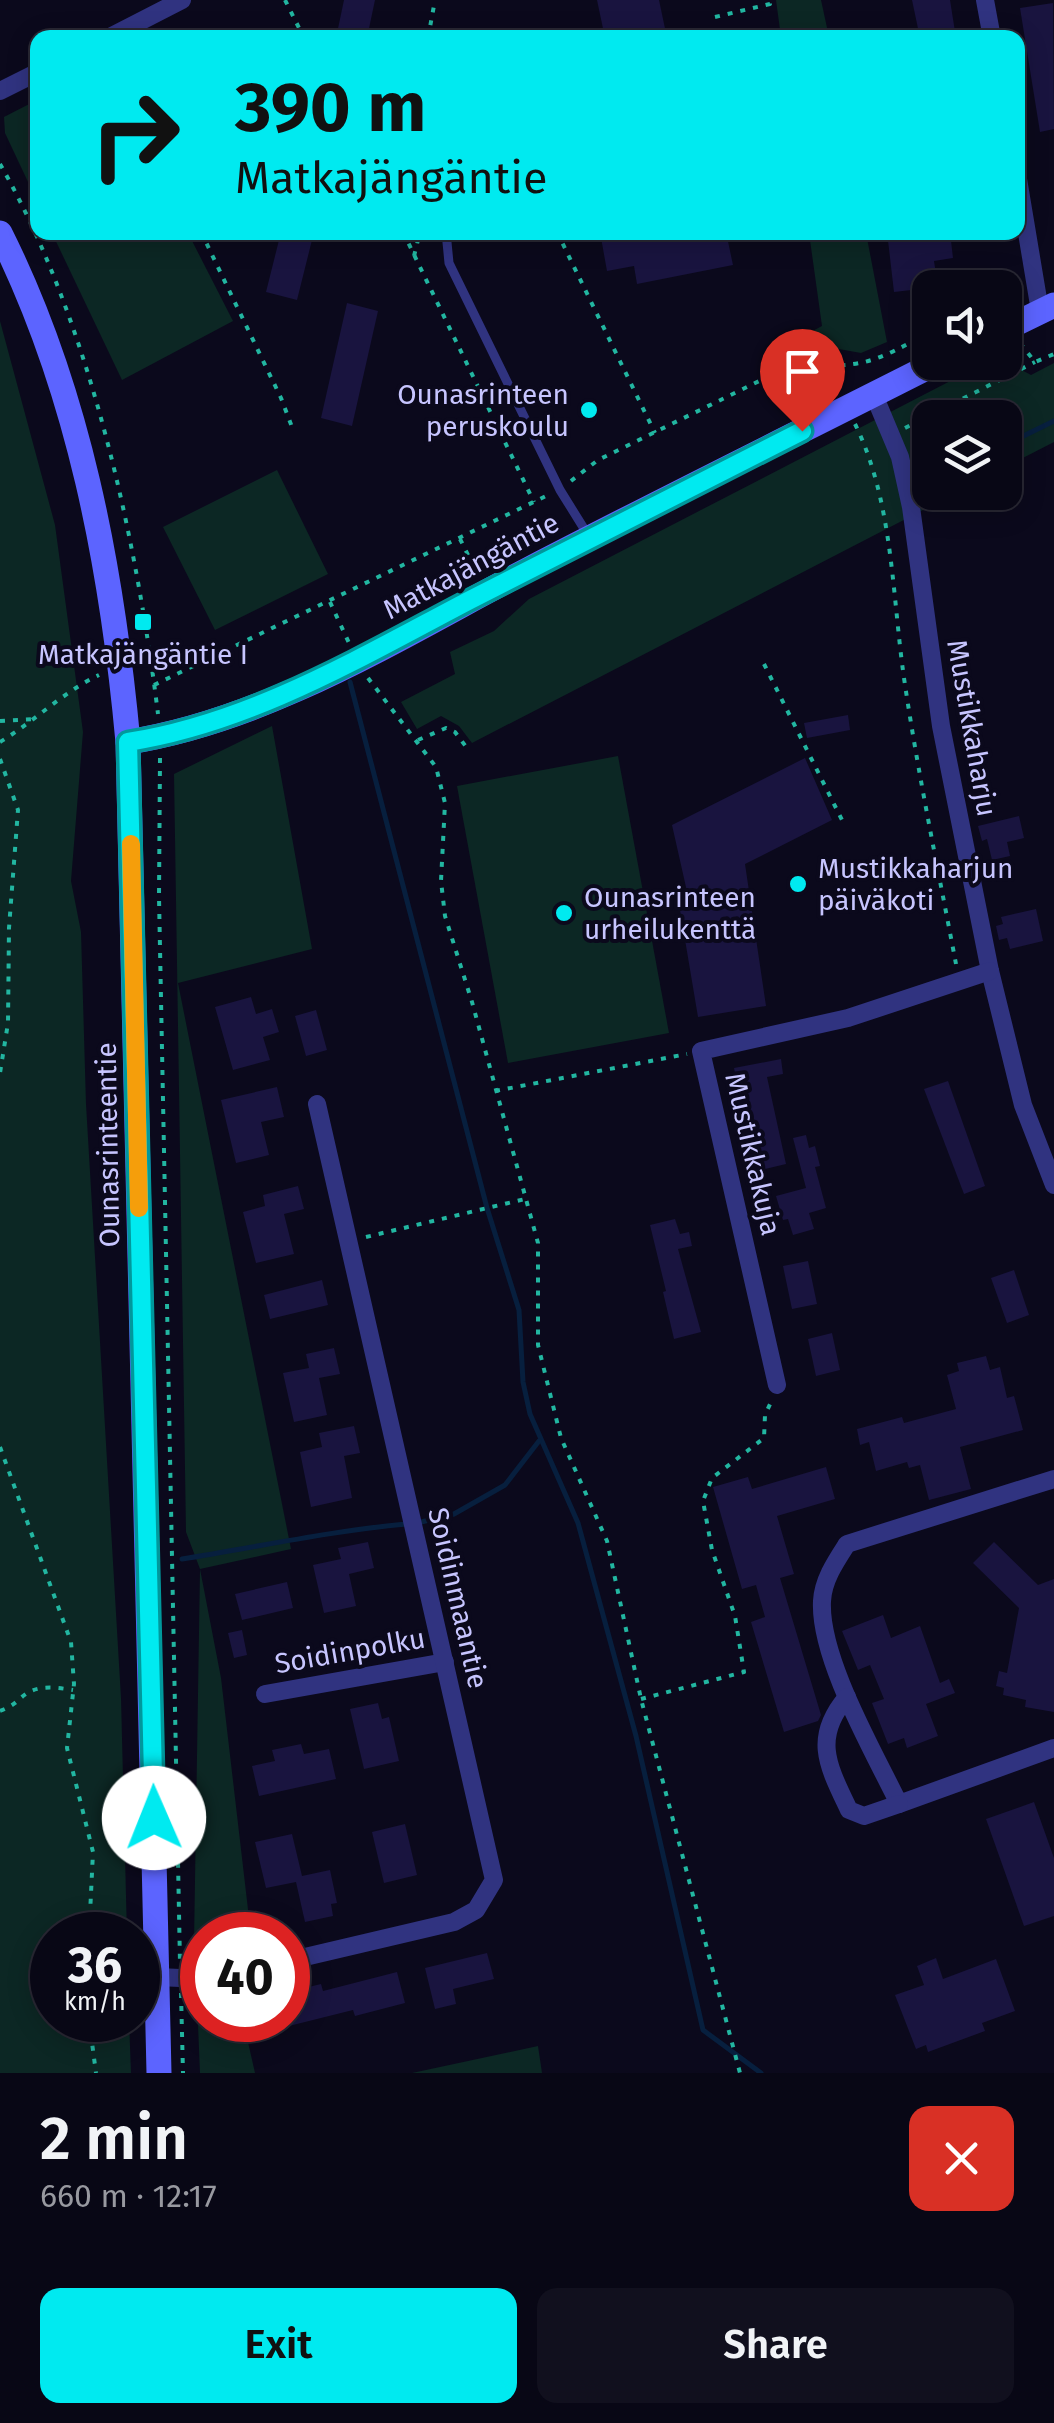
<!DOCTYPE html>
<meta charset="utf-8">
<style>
:root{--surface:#080715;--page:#11101e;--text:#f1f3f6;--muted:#9899a0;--line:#292834;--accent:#00eaf0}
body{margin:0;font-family:"Fira Sans",sans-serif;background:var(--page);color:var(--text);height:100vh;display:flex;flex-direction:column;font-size:38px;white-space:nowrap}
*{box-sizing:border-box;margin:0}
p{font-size:32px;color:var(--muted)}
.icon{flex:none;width:55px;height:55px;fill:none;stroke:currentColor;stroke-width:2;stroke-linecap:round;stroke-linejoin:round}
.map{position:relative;height:2073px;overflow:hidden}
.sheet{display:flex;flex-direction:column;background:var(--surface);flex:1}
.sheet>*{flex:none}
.hud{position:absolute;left:30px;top:30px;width:995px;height:210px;border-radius:20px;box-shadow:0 5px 25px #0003,0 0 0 2px var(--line);background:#00eaf0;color:#111;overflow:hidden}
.tools{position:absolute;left:912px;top:270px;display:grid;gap:20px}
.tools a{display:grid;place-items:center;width:110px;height:110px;border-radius:20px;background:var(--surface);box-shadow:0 5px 25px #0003,0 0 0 2px var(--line);font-size:50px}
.speed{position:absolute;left:30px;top:1912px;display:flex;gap:20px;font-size:50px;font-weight:700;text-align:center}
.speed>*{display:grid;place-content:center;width:130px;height:130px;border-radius:50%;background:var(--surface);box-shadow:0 5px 25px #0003,0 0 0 2px var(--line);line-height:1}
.speed small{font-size:25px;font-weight:400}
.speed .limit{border:15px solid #d22;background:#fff;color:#111}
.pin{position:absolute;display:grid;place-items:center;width:85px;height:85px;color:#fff;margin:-102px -42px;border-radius:50% 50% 50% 0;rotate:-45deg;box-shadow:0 0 10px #0007}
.pin .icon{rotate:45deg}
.me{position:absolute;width:110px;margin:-55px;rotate:359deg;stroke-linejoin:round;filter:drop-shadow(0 0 8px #0008)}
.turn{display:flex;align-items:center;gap:35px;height:210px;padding:0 40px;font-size:45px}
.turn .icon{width:130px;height:130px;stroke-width:2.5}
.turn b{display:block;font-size:70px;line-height:85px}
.round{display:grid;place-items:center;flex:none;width:105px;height:105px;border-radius:20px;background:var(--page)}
.head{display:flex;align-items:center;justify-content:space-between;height:170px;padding:0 40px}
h1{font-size:60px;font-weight:600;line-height:75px}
.action{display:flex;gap:20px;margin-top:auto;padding:20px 40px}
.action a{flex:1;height:115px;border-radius:20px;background:var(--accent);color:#111;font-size:40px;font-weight:600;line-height:115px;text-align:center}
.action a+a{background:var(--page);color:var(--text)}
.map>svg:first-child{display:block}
.green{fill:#0c2724}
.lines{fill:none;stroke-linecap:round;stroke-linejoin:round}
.stream{stroke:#071f3e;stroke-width:5}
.building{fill:#19143f}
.path{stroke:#22b6a1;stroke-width:4;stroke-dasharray:5 8;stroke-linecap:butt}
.lane{stroke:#303380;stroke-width:9}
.street{stroke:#303380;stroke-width:18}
.secondary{stroke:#5c64ff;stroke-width:25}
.route-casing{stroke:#00989c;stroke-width:25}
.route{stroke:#00eaf0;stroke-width:18}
.slow{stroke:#f59e0b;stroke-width:18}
.poi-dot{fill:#00eaf0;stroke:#0b091c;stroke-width:4}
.labels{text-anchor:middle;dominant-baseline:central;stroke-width:8;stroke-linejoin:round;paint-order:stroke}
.poi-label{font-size:28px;fill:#c7c5ff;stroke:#0b091c;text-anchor:start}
.street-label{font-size:28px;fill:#c7c5ff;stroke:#0b091c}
</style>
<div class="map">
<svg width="1054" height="2073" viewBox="0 0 1054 2073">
<rect width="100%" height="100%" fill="#0b091c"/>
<g class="green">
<polygon points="776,0 821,0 829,37 781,37"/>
<polygon points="37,100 37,201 5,133 4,117"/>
<polygon points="52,233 188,233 233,321 122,380"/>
<polygon points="809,233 866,233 887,342 861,353 794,341 822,326"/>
<polygon points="0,321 55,525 83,732 71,881 81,932 86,1104 121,1698 127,1935 52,1935 52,2020 129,2020 131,2073 0,2073"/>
<polygon points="1005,361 1031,375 1054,363 1054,442 1005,467 1005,418 930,418 930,492 956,493 472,743 459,726 441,716 417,729 401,702 455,674 450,652 494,631 529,599 985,363"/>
<polygon points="277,470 328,574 215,630 163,527"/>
<polygon points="272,726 312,949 178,983 291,1549 200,1569 221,1678 251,1935 202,1935 202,1952 194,1943 200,1569 186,1532 174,774"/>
<polygon points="618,756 669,1033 508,1063 457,786"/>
<polygon points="202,2000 202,2020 243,2020 255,2073 200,2073 197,2001"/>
<polygon points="538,2046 542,2073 412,2073"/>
</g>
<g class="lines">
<g class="stream">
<polyline points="1005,445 1054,421"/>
<polyline points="350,682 487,1208 519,1310 523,1382 530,1414 578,1523 636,1736 703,2030 761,2073"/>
<polyline points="417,1523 454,1514 505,1485 539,1441"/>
<path d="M 182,1559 C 257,1547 331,1531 406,1524"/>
</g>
</g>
<g class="building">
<polygon points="344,0 375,0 367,38 336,38"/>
<polygon points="597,0 659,0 667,38 605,38"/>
<polygon points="912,0 950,0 956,38 920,38"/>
<polygon points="1053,3 1054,129 1040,132 1020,8"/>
<polygon points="281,232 314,232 297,300 266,292"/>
<polygon points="600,232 726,232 733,265 637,284 634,266 607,271"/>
<polygon points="887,232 950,232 953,258 934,261 938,287 894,292"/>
<polygon points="347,303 378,311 352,426 321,418"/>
<polygon points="848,715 850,730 807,738 804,723"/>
<polygon points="805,758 832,820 745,864 766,1006 698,1017 678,898 688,896 672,825"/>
<polygon points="1019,816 1024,838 1007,842 1010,856 992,860 987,839 982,841 978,826"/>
<polygon points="1036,909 1043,941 1010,949 1007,938 999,940 996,926 1003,924 1001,917"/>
<polygon points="251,997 256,1014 272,1009 279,1032 263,1037 270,1060 233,1070 215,1007"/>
<polygon points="316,1010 327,1050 306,1056 295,1016"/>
<polygon points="781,1059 783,1074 767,1077 786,1164 761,1170 748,1118 744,1118 734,1068"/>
<polygon points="948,1081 985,1186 964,1194 924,1089"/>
<polygon points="277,1087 284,1117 261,1122 269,1155 236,1163 221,1100"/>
<polygon points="806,1135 809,1148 815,1146 820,1166 815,1167 826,1208 809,1213 814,1229 793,1235 788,1219 783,1220 776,1196 806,1188 793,1138"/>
<polygon points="298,1186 304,1209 284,1214 294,1254 256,1263 243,1212 265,1206 263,1195"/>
<polygon points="675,1219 680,1234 689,1232 692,1246 678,1249 701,1332 674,1339 663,1292 666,1291 650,1225"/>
<polygon points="808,1261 817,1304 792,1309 783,1266"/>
<polygon points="1014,1270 1029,1315 1007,1323 991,1278"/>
<polygon points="322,1280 328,1305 270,1319 264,1295"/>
<polygon points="832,1333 840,1370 816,1376 808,1339"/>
<polygon points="334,1348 340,1374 319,1378 327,1415 294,1422 283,1373 309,1368 306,1354"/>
<polygon points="986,1356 990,1370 1000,1367 1007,1398 1014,1396 1023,1430 960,1447 971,1489 929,1500 920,1465 909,1468 907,1462 876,1471 869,1442 860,1445 857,1429 902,1417 904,1423 956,1409 947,1375 959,1371 957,1363"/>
<polygon points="354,1426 360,1453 344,1456 352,1498 311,1507 300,1452 322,1447 319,1433"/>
<polygon points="826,1467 835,1499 777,1516 794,1574 780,1578 821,1715 818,1721 784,1732 751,1622 765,1617 756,1585 742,1589 713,1487 748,1477 752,1489"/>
<polygon points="368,1542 374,1568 349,1574 356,1606 324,1613 313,1565 341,1559 338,1548"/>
<polygon points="994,1542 1038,1585 1054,1579 1054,1712 1025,1707 1026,1700 1003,1695 1004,1688 996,1686 999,1671 1007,1673 1019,1608 973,1563"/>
<polygon points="287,1582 293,1608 242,1620 235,1594"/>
<polygon points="883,1615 891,1638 920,1626 940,1683 949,1679 955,1693 926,1704 938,1736 907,1748 904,1738 888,1744 872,1703 884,1699 870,1665 858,1670 842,1631"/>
<polygon points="242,1630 247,1655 234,1658 228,1633"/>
<polygon points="378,1703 382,1719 389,1717 399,1761 364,1769 350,1709"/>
<polygon points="301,1744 304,1754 329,1749 336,1779 259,1796 252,1766 275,1761 272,1750"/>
<polygon points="1034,1802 1054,1858 1054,1916 1024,1926 986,1819"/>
<polygon points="405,1824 417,1875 384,1883 372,1832"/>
<polygon points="292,1834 302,1876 330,1870 337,1903 331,1904 333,1916 305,1922 296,1882 266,1888 255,1842"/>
<polygon points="487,1953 494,1979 453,1989 456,2004 435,2009 425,1968"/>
<polygon points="936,1958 943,1979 996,1959 1015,2011 982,2023 985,2031 928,2052 926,2045 916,2049 895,1995 924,1985 917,1966"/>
<polygon points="397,1972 405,2003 355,2016 353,2010 265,2032 266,2036 253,2039 249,2020 288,2020 288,1992 321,1984 323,1991"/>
</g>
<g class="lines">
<g class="path">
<polyline points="285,0 304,38"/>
<polyline points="715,17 770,4 770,0"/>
<polyline points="428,38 435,0"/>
<path d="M 0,164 C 90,321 136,536 158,714"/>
<polyline points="201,232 281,398 292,427"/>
<polyline points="403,232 534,502"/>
<polyline points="557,232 655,433"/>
<polyline points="414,256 420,232"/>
<polyline points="1005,292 1019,285"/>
<polyline points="1020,343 1035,362 1054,354"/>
<polyline points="826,366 837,389"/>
<path d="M 855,424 C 893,501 892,594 904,678 C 918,774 938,869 956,964"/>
<polyline points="905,428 1035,362"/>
<path d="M 571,481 L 598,460 L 796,363 C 861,370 875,362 930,332"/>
<polyline points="460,539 478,575"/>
<polyline points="330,602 349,643"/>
<polyline points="764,664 844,824"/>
<polyline points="368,678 436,767 445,803 441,881 445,916 472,1002 538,1243 538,1345 561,1438 607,1541 641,1699 740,2073"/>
<polyline points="154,685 546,496"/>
<polyline points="0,721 35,719"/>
<polyline points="418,740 446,728 455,732 467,748"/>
<path d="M 0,742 C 35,721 63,692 99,675"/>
<polyline points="160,758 159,897 180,1963"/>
<polyline points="0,759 18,810 9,928 8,1023 0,1073"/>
<polyline points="495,1091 687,1054"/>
<polyline points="366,1237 525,1199"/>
<polyline points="0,1447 71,1642 74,1684 67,1748 93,1852 89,1935"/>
<polyline points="641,1699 744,1672 735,1616 712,1550 703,1501 712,1478 764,1438 765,1415 771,1402"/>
<path d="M 0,1711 C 18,1704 17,1699 29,1692 C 42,1685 60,1688 73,1690"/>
<polyline points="181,1993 183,2073"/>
<polyline points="89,2020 96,2073"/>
</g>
<polyline class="lane" points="446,232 449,263 560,490 588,535"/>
<g class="street">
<polyline points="985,0 992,38"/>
<polyline points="108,38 182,0"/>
<polyline points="0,91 38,72"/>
<polyline points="1018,179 1040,311"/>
<polyline points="874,395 900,457 911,507 941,726 990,971 1023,1105 1054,1185"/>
<polyline points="777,1385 701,1051 848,1018 990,971"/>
<path d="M 1054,1479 L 847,1544 C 836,1561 823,1580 822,1601 C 819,1658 874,1752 899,1804 L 1054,1748"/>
<polyline points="265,1694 445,1662"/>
<path d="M 847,1697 C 812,1738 828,1766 849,1810 L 864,1816 L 899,1804"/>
<polyline points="288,1961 454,1922 476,1910 494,1880 317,1104"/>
<polyline points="158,1977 202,1979"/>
</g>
<g class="secondary">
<path d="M 0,233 C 79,391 112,568 128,742 L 159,2073"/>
<polyline points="1005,329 1054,305"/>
<path d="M 128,742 C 272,719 403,635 531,568 C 666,498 802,431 938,362"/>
</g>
</g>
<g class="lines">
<defs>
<path id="route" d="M 154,1818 L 128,742 C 251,723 361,657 470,600 C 580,543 691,487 802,431"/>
</defs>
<use href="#route" class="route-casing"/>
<use href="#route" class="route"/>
<polyline class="slow" points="131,844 139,1208"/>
</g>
<g class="poi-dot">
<circle cx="589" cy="410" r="10"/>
<rect x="133" y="612" width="20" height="20" rx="5"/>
<circle cx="798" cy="884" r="10"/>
<circle cx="564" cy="913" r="10"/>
</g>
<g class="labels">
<g class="poi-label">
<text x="569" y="394" text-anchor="end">Ounasrinteen<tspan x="569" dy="32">peruskoulu</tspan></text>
<text x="143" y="654" text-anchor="middle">Matkajängäntie I</text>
<text x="818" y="868">Mustikkaharjun<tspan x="818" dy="32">päiväkoti</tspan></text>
<text x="584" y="897">Ounasrinteen<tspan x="584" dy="32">urheilukenttä</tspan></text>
</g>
<g class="street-label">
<text transform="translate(471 566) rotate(-28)">Matkajängäntie</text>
<text transform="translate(972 728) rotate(80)">Mustikkaharju</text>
<text transform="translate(108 1145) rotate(-91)">Ounasrinteentie</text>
<text transform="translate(753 1154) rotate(77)">Mustikkakuja</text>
<text transform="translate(458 1598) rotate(77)">Soidinmaantie</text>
<text transform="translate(350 1651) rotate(-10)">Soidinpolku</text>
</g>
</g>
</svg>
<div class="tools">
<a><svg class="icon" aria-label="sound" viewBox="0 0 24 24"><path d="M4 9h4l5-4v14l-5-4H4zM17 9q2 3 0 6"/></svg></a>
<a><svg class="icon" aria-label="layers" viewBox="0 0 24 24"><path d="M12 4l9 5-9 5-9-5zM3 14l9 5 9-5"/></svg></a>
</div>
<div class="speed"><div>36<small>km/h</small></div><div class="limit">40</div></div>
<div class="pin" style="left:802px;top:431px;background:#d93025"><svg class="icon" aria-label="arrive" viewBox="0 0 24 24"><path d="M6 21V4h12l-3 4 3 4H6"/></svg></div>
<svg class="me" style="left:154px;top:1818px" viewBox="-20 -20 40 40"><circle r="19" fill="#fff"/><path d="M0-13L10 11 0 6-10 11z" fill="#00eaf0"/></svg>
<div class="hud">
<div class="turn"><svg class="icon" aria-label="right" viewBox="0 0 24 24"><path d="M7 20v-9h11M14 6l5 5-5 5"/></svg><div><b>390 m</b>Matkajängäntie</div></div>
</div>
</div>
<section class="sheet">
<div class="head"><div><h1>2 min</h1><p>660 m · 12:17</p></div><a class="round" style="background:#d93025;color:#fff"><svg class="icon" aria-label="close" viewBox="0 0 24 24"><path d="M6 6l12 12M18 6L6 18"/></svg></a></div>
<div class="action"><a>Exit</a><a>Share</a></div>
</section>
